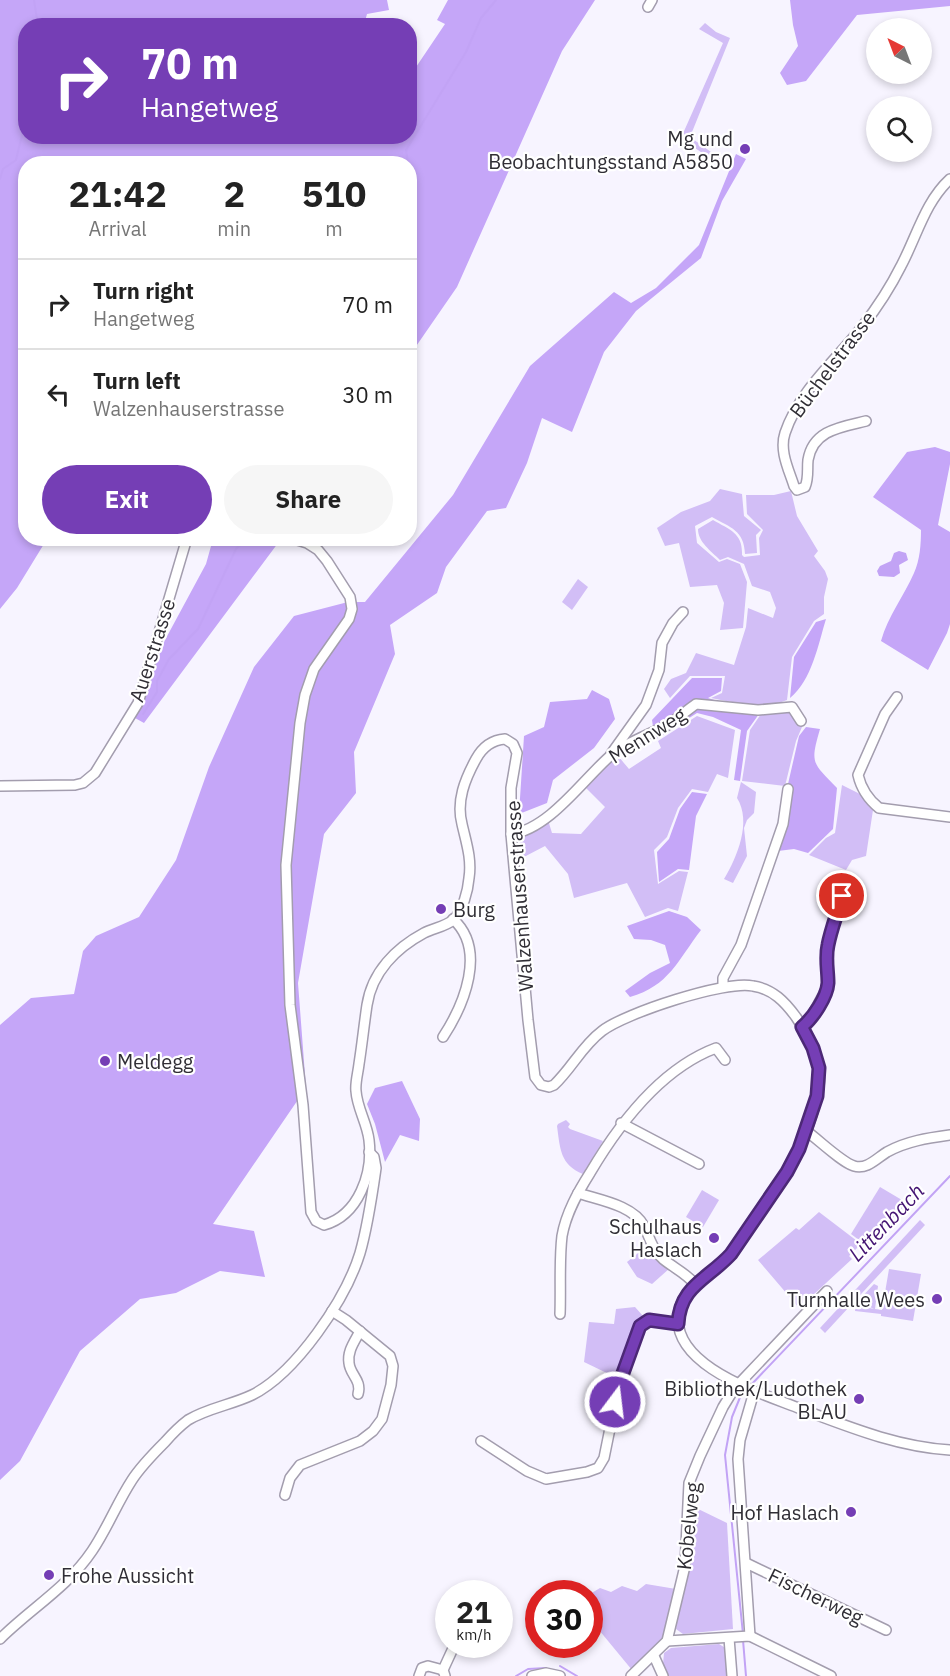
<!DOCTYPE html>
<meta charset="utf-8">
<style>
:root{--surface:#fff;--page:#f6f6f6;--text:#222;--muted:#767676;--line:#e0e0e0;--accent:#753eb5}
body{margin:0;font-family:"IBM Plex Sans",sans-serif;background:var(--page);color:var(--text);height:100vh;display:flex;flex-direction:column;font-size:22px;white-space:nowrap}
*{box-sizing:border-box;margin:0}
p{font-size:20px;color:var(--muted)}
.icon{flex:none;width:33px;height:33px;fill:none;stroke:currentColor;stroke-width:2;stroke-linecap:round;stroke-linejoin:round}
.map{position:relative;flex:1;overflow:hidden}
.side{position:absolute;left:18px;top:156px;width:399px;height:390px;display:flex;flex-direction:column;background:var(--surface);border-radius:24px;box-shadow:0 3px 9px #0003}
.side>*{flex:none}
.guide{position:absolute;left:18px;top:18px;width:399px;height:126px;border-radius:24px;box-shadow:0 3px 9px #0003;background:#753eb5;color:#fff;overflow:hidden}
.needle{width:39px;rotate:318deg}
.controls{position:absolute;left:866px;top:18px;display:grid;gap:12px}
.controls a{display:grid;place-items:center;width:66px;height:66px;border-radius:50%;background:var(--surface);box-shadow:0 3px 9px #0003;font-size:30px}
.speed{position:absolute;left:435px;top:1580px;display:flex;gap:12px;font-size:30px;font-weight:700;text-align:center}
.speed>*{display:grid;place-content:center;width:78px;height:78px;border-radius:50%;background:var(--surface);box-shadow:0 3px 9px #0003;line-height:1}
.speed small{font-size:15px;font-weight:400}
.speed .limit{border:9px solid #d22;background:#fff;color:#111}
.pin{position:absolute;display:grid;place-items:center;width:51px;height:51px;color:#fff;margin:-26px;border:3px solid #fff;border-radius:50%;box-shadow:0 2px 6px #0007}
.me{position:absolute;width:66px;margin:-33px;rotate:15deg;stroke-linejoin:round;filter:drop-shadow(0 0 4px #0008)}
.turn{display:flex;align-items:center;gap:21px;height:126px;padding:0 24px;font-size:27px}
.turn .icon{width:78px;height:78px;stroke-width:2.5}
.turn b{display:block;font-size:42px;line-height:51px}
.eta{display:flex;justify-content:space-evenly;align-items:center;height:102px;text-align:center}
.eta b{font-size:36px;font-weight:700;line-height:42px}
.action{display:flex;gap:12px;margin-top:auto;padding:12px 24px}
.action a{flex:1;height:69px;border-radius:36px;background:var(--accent);color:#fff;font-size:24px;font-weight:700;line-height:69px;text-align:center}
.action a+a{background:var(--page);color:var(--text)}
ul{padding:0;list-style:none}
li{display:flex;align-items:center;gap:18px;height:90px;padding:0 24px;border-top:2px solid var(--line)}
li div{flex:1}
li b{display:block;font-size:22px}
li em{font-style:normal}
.map>svg:first-child{display:block}
.green{fill:#d2bef6}
.forest{fill:#c5a6f8}
.water{fill:#c2a3f5}
.lines{fill:none;stroke-linecap:round;stroke-linejoin:round}
.stream{stroke:#c2a3f5;stroke-width:2}
.minor-casing{stroke:#a39dae;stroke-width:12}
.minor{stroke:#fff;stroke-width:9}
.route-casing{stroke:#4c2876;stroke-width:15}
.route{stroke:#753eb5;stroke-width:10}
.poi-dot{fill:#753eb5;stroke:#fff;stroke-width:2}
.labels{text-anchor:middle;dominant-baseline:central;stroke-width:4.5;stroke-linejoin:round;paint-order:stroke}
.poi-label{font-size:20px;fill:#302e35;stroke:#fff;text-anchor:end}
.street-label{font-size:20px;fill:#302e35;stroke:#fff}
.water-label{font-size:21px;font-style:italic;fill:#441473;stroke:#fff}
</style>
<div class="map">
<svg width="950" height="1676" viewBox="0 0 950 1676">
<rect width="100%" height="100%" fill="#f7f4ff"/>
<g class="green">
<polygon points="705,23 716,32 730,38 690,137 725,162 722,167 681,138 723,43 699,29"/>
<path d="M 720,489 L 742,494 L 744,516 L 761,530 L 756,535 L 757,553 L 745,554 C 744,530 731,528 712,517 L 695,526 L 697,543 L 719,562 L 727,559 L 740,564 L 747,582 L 743,628 L 720,630 L 724,603 L 717,585 L 690,587 L 679,543 L 665,546 L 657,528 L 681,512 L 710,501 Z"/>
<path d="M 791,491 L 797,516 L 818,551 L 814,556 L 825,571 L 828,579 L 824,597 L 824,614 L 814,621 L 792,657 L 787,700 C 762,710 737,703 711,698 L 722,693 L 725,676 L 690,676 L 670,698 L 664,689 L 671,679 L 686,673 L 696,653 L 734,665 L 746,627 L 748,608 L 773,618 L 776,608 L 770,592 L 752,586 L 744,564 L 728,557 L 720,560 C 711,551 698,542 698,529 L 713,520 C 730,530 743,533 742,555 L 744,557 L 760,555 L 759,538 L 763,530 L 747,514 L 746,495 L 774,495 Z"/>
<polygon points="578,579 588,587 572,610 562,602"/>
<polygon points="787,712 796,717 802,727 796,741 785,786 742,781 750,730 761,714"/>
<polygon points="697,716 735,730 728,778 717,774 708,792 692,789 678,808 667,837 654,850 658,884 679,871 688,872 678,911 668,908 645,917 627,883 574,898 568,874 545,846 522,858 519,837 548,820 552,833 581,834 605,807 586,788 610,761 618,756 629,769 661,748 658,741"/>
<path d="M 741,782 L 756,792 L 754,813 L 747,820 L 744,828 L 747,856 L 733,883 L 724,879 C 737,857 752,822 737,798 Z"/>
<polygon points="842,785 860,794 873,810 866,856 852,860 846,870 809,855 826,838 835,833"/>
<path d="M 566,1120 L 570,1124 L 568,1127 L 570,1129 L 603,1141 L 583,1174 C 560,1165 560,1148 557,1126 L 558,1124 Z"/>
<polygon points="880,1187 907,1203 867,1246 851,1234"/>
<polygon points="702,1190 719,1200 703,1227 686,1217"/>
<polygon points="819,1212 861,1244 849,1256 852,1259 799,1308 758,1260 796,1228 799,1230"/>
<polygon points="920,1220 925,1225 825,1333 820,1328"/>
<polygon points="647,1246 656,1257 670,1268 652,1284 637,1277 627,1262"/>
<polygon points="889,1269 921,1274 913,1321 881,1316 881,1314 855,1311 856,1305 874,1309 858,1301 874,1284 878,1286 875,1309 882,1310"/>
<polygon points="635,1307 643,1316 630,1339 620,1372 616,1376 613,1376 584,1362 589,1322 614,1324 616,1309"/>
<polygon points="692,1506 727,1523 733,1629 683,1634 676,1629"/>
<polygon points="646,1584 676,1589 666,1630 657,1647 632,1670 599,1630 590,1640 590,1594 600,1588 611,1592 622,1586 637,1591"/>
<polygon points="719,1644 727,1649 729,1676 665,1676 663,1664 664,1653 671,1648"/>
</g>
<g class="forest">
<polygon points="0,0 387,0 389,10 367,14 364,25 26,26 26,136 364,136 366,138 367,136 410,136 410,76 445,24 437,20 448,0 595,0 562,51 457,287 410,355 410,164 26,164 26,538 47,539 17,588 0,609"/>
<polygon points="790,0 950,0 950,6 857,15 806,81 787,85 780,73 798,46 793,25"/>
<polygon points="736,154 746,159 722,201 701,258 636,311 604,352 572,432 542,418 527,463 506,508 487,511 446,567 437,593 390,625 395,654 354,752 356,793 324,834 298,983 306,1088 213,1224 254,1231 265,1277 220,1271 176,1293 140,1299 80,1351 20,1461 0,1480 0,1025 31,998 74,994 83,951 96,936 139,917 176,860 209,767 254,667 294,616 348,602 365,602 453,495 530,366 614,292 631,303 656,288 699,245"/>
<path d="M 935,447 L 950,452 L 950,464 L 938,525 L 950,532 L 950,624 L 947,633 L 928,670 L 881,641 C 888,616 904,596 914,573 C 920,560 921,544 921,530 L 873,497 L 907,452 Z"/>
<polygon points="213,539 281,539 144,723 135,718 165,640 206,564"/>
<path d="M 826,619 C 818,645 812,680 790,698 L 794,657 L 816,622 Z"/>
<polygon points="692,678 722,678 721,691 708,698 759,714 747,731 740,781 734,780 741,730 713,717 697,713 655,740 652,720"/>
<polygon points="592,690 609,699 615,719 594,748 553,780 547,803 519,814 524,736 544,727 550,702 587,699"/>
<path d="M 806,727 L 820,729 C 810,764 812,762 837,788 L 833,829 L 808,853 L 794,849 L 778,851 C 783,835 798,799 788,784 L 799,736 Z"/>
<polygon points="692,792 707,794 696,816 689,870 678,869 659,882 657,852 669,839 680,809"/>
<path d="M 669,911 L 687,917 L 701,930 C 678,960 669,986 630,997 L 625,991 L 650,973 L 670,963 L 665,945 L 651,940 L 634,939 L 627,926 Z"/>
<polygon points="402,1081 420,1119 419,1141 400,1135 385,1162 375,1124 367,1104 375,1088"/>
</g>
<polygon class="water" points="899,551 906,553 908,560 899,565 900,573 894,577 879,576 877,571 880,566 891,561 894,553"/>
<g class="lines">
<g class="stream">
<polyline points="34,0 38,26"/>
<polyline points="408,164 406,150 466,52 481,18 496,0"/>
<polyline points="0,179 3,169 16,160 26,118"/>
<polyline points="143,714 157,692 157,681 169,659 198,629 236,549 246,538"/>
<polyline points="750,1386 950,1176"/>
<polyline points="743,1634 725,1455 732,1417 741,1395 746,1390"/>
<polyline points="743,1640 746,1676"/>
<polyline points="560,1666 577,1676"/>
<polyline points="516,1676 528,1669 546,1668"/>
</g>
<defs>
<g id="minor">
<polyline points="648,7 652,0"/>
<path d="M 866,421 C 841,427 813,430 808,460 C 807,469 809,478 805,487 L 797,490 L 794,486 C 789,470 779,451 785,433 C 799,391 835,361 862,327 C 876,309 891,286 901,266 C 917,236 925,202 950,179"/>
<path d="M 291,538 L 307,543 L 318,550 L 327,561 L 350,597 L 352,609 L 349,619 L 314,669 L 305,695 L 300,723 L 286,865 L 290,1005 L 303,1105 L 311,1212 L 316,1221 L 324,1225 C 359,1215 373,1173 369,1140 C 367,1123 357,1108 356,1091 C 355,1083 358,1073 359,1064 C 362,1045 364,1025 367,1005 C 372,972 396,948 424,933 C 433,928 445,927 453,920 C 463,911 468,890 469,878 C 472,859 466,842 462,824 C 456,801 465,779 476,759 C 482,748 492,740 505,739 L 513,744 L 517,753 L 511,788 L 511,834 L 528,1020 L 535,1077 L 541,1085 L 549,1087 L 554,1085 C 572,1068 582,1046 602,1031 C 625,1013 726,980 753,986 C 773,989 785,1002 796,1017 C 809,1036 822,1062 819,1085 C 809,1150 767,1202 731,1254 C 715,1271 685,1285 679,1310 C 667,1366 764,1394 801,1409 C 849,1427 898,1447 950,1450"/>
<path d="M 897,697 L 885,714 L 858,775 C 861,788 868,799 879,808 L 950,817"/>
<polyline points="611,754 646,705 659,670 662,643 673,623 683,612"/>
<polyline points="0,786 75,785 83,783 95,773 138,703 187,538"/>
<path d="M 511,834 C 548,830 583,780 609,757 C 624,744 647,735 666,726 C 676,720 686,711 696,704 L 758,710 L 792,707 L 801,721"/>
<polyline points="723,986 723,978 741,945 783,824 788,789"/>
<polyline points="802,1027 808,1023 828,986 826,957 828,944 842,895"/>
<path d="M 443,1037 C 464,1005 487,950 453,919"/>
<polyline points="621,1123 699,1164"/>
<path d="M 805,1130 C 818,1139 841,1162 854,1166 C 867,1170 877,1158 887,1152 C 907,1141 928,1138 950,1135"/>
<path d="M 578,1193 C 599,1200 633,1205 644,1226 C 650,1238 652,1249 663,1259 C 674,1268 686,1273 696,1285"/>
<path d="M 560,1314 C 561,1289 559,1261 562,1236 C 566,1213 578,1192 590,1173 C 619,1124 660,1069 716,1048 L 725,1060"/>
<path d="M 358,1394 C 362,1380 350,1375 349,1363 C 347,1351 355,1341 360,1331"/>
<polyline points="481,1441 527,1471 546,1479 587,1472 598,1468 604,1458 619,1384 640,1326 649,1320 678,1325"/>
<polyline points="285,1495 290,1478 300,1465 360,1441 373,1431 382,1419 391,1385 393,1366 390,1356 346,1320 332,1311"/>
<polyline points="746,1563 886,1630"/>
<polyline points="750,1636 738,1459 740,1440 754,1392"/>
<polyline points="729,1638 732,1676"/>
<path d="M 0,1639 C 30,1609 68,1587 92,1551 C 107,1529 117,1503 132,1480 C 141,1466 153,1454 165,1442 C 172,1434 180,1426 188,1420 C 208,1408 231,1405 252,1395 C 296,1373 346,1299 360,1253 C 368,1225 372,1196 376,1168 L 374,1157 L 369,1152"/>
<polyline points="667,1641 750,1636 831,1676"/>
<polyline points="654,1656 663,1676"/>
<polyline points="419,1676 422,1668 428,1666 443,1670"/>
<polyline points="445,1676 443,1670 455,1644"/>
<polyline points="532,1676 546,1673 560,1676"/>
<polyline points="631,1676 667,1641 685,1566 689,1483 700,1456 723,1407 734,1389 827,1291"/>
</g>
</defs>
<use href="#minor" class="minor-casing"/>
<use href="#minor" class="minor"/>
</g>
<g class="lines">
<defs>
<path id="route" d="M 615,1402 L 619,1384 L 640,1326 L 649,1320 L 678,1324 C 680,1286 707,1280 731,1254 L 787,1172 L 799,1149 L 817,1096 L 819,1068 L 813,1048 L 802,1027 C 813,1018 827,997 828,983 C 828,970 825,958 828,945 C 831,929 838,912 842,896"/>
</defs>
<use href="#route" class="route-casing"/>
<use href="#route" class="route"/>
</g>
<g class="poi-dot">
<circle cx="745" cy="149" r="6"/>
<circle cx="441" cy="909" r="6"/>
<circle cx="105" cy="1061" r="6"/>
<circle cx="714" cy="1238" r="6"/>
<circle cx="937" cy="1299" r="6"/>
<circle cx="859" cy="1399" r="6"/>
<circle cx="851" cy="1512" r="6"/>
<circle cx="49" cy="1575" r="6"/>
</g>
<g class="labels">
<g class="poi-label">
<text x="733" y="138">Mg und<tspan x="733" dy="23">Beobachtungsstand A5850</tspan></text>
<text x="453" y="909" text-anchor="start">Burg</text>
<text x="117" y="1061" text-anchor="start">Meldegg</text>
<text x="702" y="1226">Schulhaus<tspan x="702" dy="23">Haslach</tspan></text>
<text x="925" y="1299">Turnhalle Wees</text>
<text x="847" y="1388">Bibliothek/Ludothek<tspan x="847" dy="23">BLAU</tspan></text>
<text x="839" y="1512">Hof Haslach</text>
<text x="61" y="1575" text-anchor="start">Frohe Aussicht</text>
</g>
<g class="street-label">
<text transform="translate(832 364) rotate(-53)">Büchelstrasse</text>
<text transform="translate(152 650) rotate(-72)">Auerstrasse</text>
<text transform="translate(647 735) rotate(-32)">Mennweg</text>
<text transform="translate(519 896) rotate(-94)">Walzenhauserstrasse</text>
<text transform="translate(688 1526) rotate(-84)">Kobelweg</text>
<text transform="translate(816 1596) rotate(26)">Fischerweg</text>
</g>
<g class="water-label">
<text transform="translate(886 1222) rotate(-46)">Littenbach</text>
</g>
</g>
</svg>
<div class="controls">
<a><svg class="needle" viewBox="-14 -14 28 28"><path d="M0-13l5 13h-10z" fill="#e53935"/><path d="M0 13l5-13h-10z" fill="#767676"/></svg></a>
<a><svg class="icon" aria-label="search" viewBox="0 0 24 24"><circle cx="10" cy="10" r="6"/><path d="M15 15l6 6"/></svg></a>
</div>
<div class="speed"><div>21<small>km/h</small></div><div class="limit">30</div></div>
<div class="pin" style="left:842px;top:896px;background:#d93025"><svg class="icon" aria-label="arrive" viewBox="0 0 24 24"><path d="M6 21V4h12l-3 4 3 4H6"/></svg></div>
<svg class="me" style="left:615px;top:1402px" viewBox="-20 -20 40 40"><circle r="17" fill="#753eb5" stroke="#fff" stroke-width="3"/><path d="M0-11L8 9 0 5-8 9z" fill="#fff"/></svg>
<div class="guide">
<div class="turn"><svg class="icon" aria-label="right" viewBox="0 0 24 24"><path d="M7 20v-9h11M14 6l5 5-5 5"/></svg><div><b>70 m</b>Hangetweg</div></div>
</div>
<section class="side">
<div class="eta">
<div><b>21:42</b><p>Arrival</p></div>
<div><b>2</b><p>min</p></div>
<div><b>510</b><p>m</p></div>
</div>
<ul>
<li><svg class="icon" aria-label="right" viewBox="0 0 24 24"><path d="M7 20v-9h11M14 6l5 5-5 5"/></svg><div><b>Turn right</b><p>Hangetweg</p></div><em>70 m</em></li>
<li><svg class="icon" aria-label="left" viewBox="0 0 24 24"><path d="M17 20v-9H6M10 6l-5 5 5 5"/></svg><div><b>Turn left</b><p>Walzenhauserstrasse</p></div><em>30 m</em></li>
</ul>
<div class="action"><a>Exit</a><a>Share</a></div>
</section>
</div>
